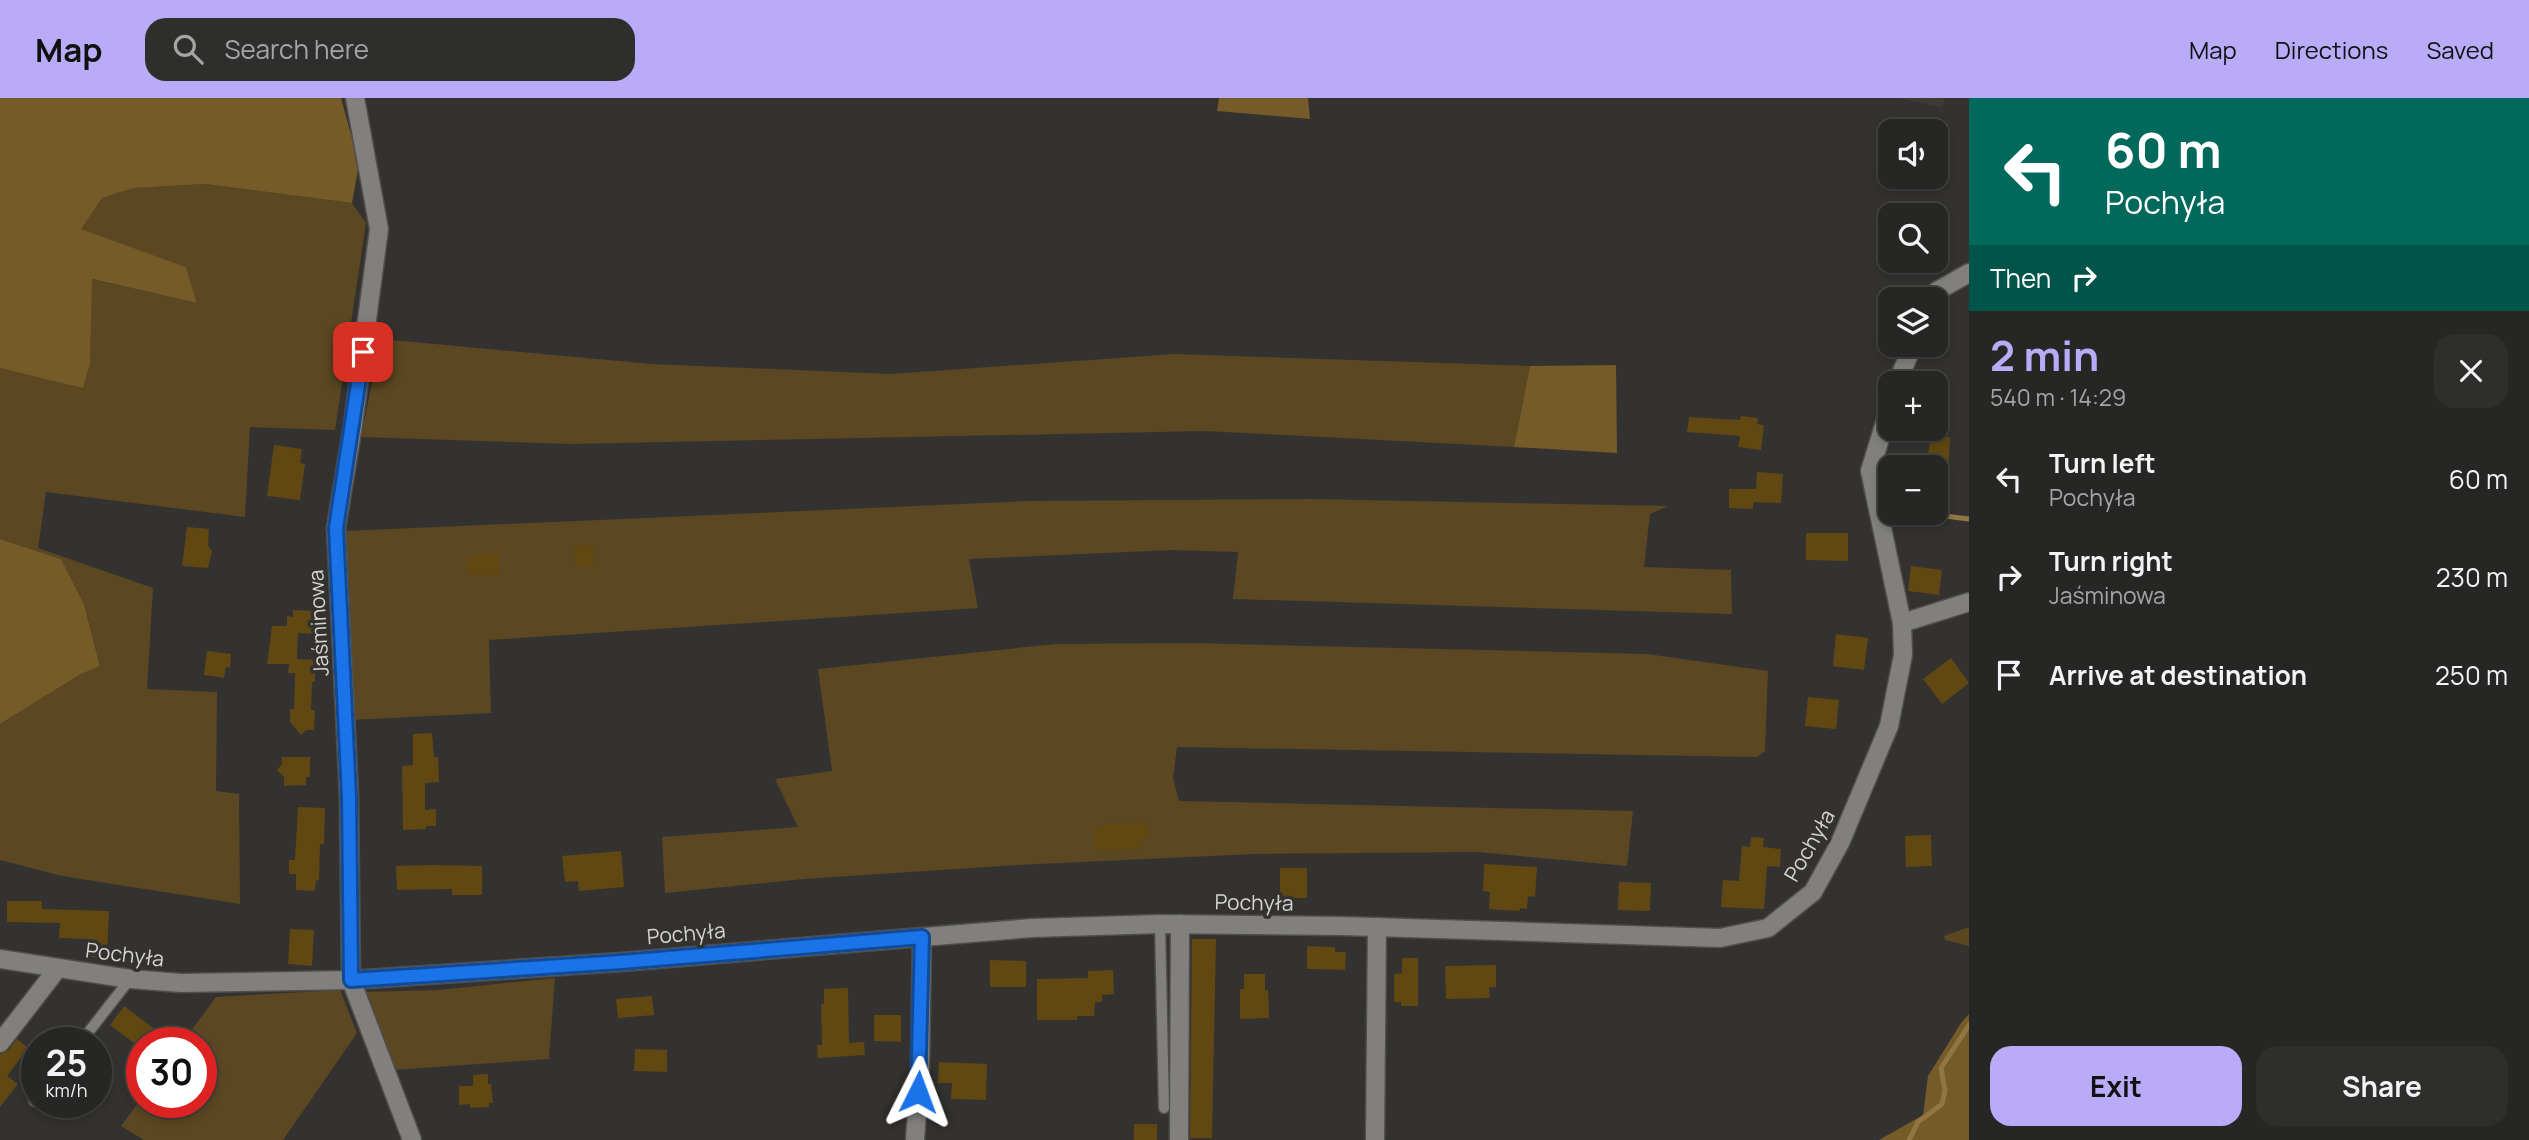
<!DOCTYPE html>
<meta charset="utf-8">
<style>
:root{--surface:#262624;--page:#2e2e2c;--text:#f1f3f6;--muted:#a4a5a6;--line:#424341;--accent:#b9abf7}
body{margin:0;font-family:Manrope,sans-serif;background:var(--page);color:var(--text);height:100vh;display:flex;flex-direction:column;font-size:26px;white-space:nowrap}
*{box-sizing:border-box;margin:0}
p{font-size:23px;color:var(--muted)}
.icon{flex:none;width:38px;height:38px;fill:none;stroke:currentColor;stroke-width:2;stroke-linecap:round;stroke-linejoin:round}
.map{position:relative;flex:1;overflow:hidden}
.sheet{display:flex;flex-direction:column;background:var(--surface);width:560px}
.sheet>*{flex:none}
.guide{background:#00695c;color:#fff;overflow:hidden}
.buttons{position:absolute;left:1878px;top:21px;display:grid;gap:14px}
.buttons a{display:grid;place-items:center;width:70px;height:70px;border-radius:14px;background:var(--surface);box-shadow:0 4px 10px #0003,0 0 0 2px var(--line);font-size:35px}
.speed{position:absolute;left:21px;top:929px;display:flex;gap:14px;font-size:35px;font-weight:700;text-align:center}
.speed>*{display:grid;place-content:center;width:91px;height:91px;border-radius:50%;background:var(--surface);box-shadow:0 4px 10px #0003,0 0 0 2px var(--line);line-height:1}
.speed small{font-size:18px;font-weight:400}
.speed .limit{border:10px solid #d22;background:#fff;color:#111}
.pin{position:absolute;display:grid;place-items:center;width:60px;height:60px;color:#fff;margin:-30px;border-radius:14px;box-shadow:0 4px 10px #0006}
.me{position:absolute;width:77px;margin:-38px;rotate:3deg;stroke-linejoin:round;filter:drop-shadow(0 0 5px #0008)}
.turn{display:flex;align-items:center;gap:24px;height:147px;padding:0 21px;font-size:32px}
.turn .icon{width:91px;height:91px;stroke-width:2.5}
.turn b{display:block;font-size:49px;line-height:60px}
.then{display:flex;align-items:center;height:66px;padding:0 21px;background:#0003;gap:14px;font-size:26px}
.round{display:grid;place-items:center;flex:none;width:74px;height:74px;border-radius:21px;background:var(--page)}
.overview{display:flex;align-items:center;justify-content:space-between;height:119px;padding:0 21px}
h1{font-size:42px;font-weight:700;line-height:52px;color:var(--accent)}
.action{display:flex;gap:14px;margin-top:auto;padding:14px 21px}
.action a{flex:1;height:80px;border-radius:21px;background:var(--accent);color:#111;font-size:28px;font-weight:700;line-height:80px;text-align:center}
.action a+a{background:var(--page);color:var(--text)}
ul{padding:0;list-style:none}
li{display:flex;align-items:center;gap:21px;height:98px;padding:0 21px}
li div{flex:1}
li b{display:block;font-size:26px}
li em{font-style:normal}
header{display:flex;align-items:center;gap:42px;box-sizing:border-box;height:98px;padding:0 35px;background:var(--accent);color:#111}
header strong{font-size:33px}
nav{display:flex;gap:38px;margin-inline-start:auto;font-size:24px}
.search{width:490px;height:63px;background:var(--page);display:flex;align-items:center;gap:18px;box-sizing:border-box;padding:0 24px;border-radius:21px;color:var(--muted);font-size:26px}
main{display:flex;flex:1;min-height:0}
.map>svg:first-child{display:block}
.built{fill:#3e3a33}
.green{fill:#5b4722}
.forest{fill:#755b28}
.lines{fill:none;stroke-linecap:round;stroke-linejoin:round}
.stream{stroke:#917643;stroke-width:5}
.building{fill:#614812}
.lane-casing{stroke:#4f4e4c;stroke-width:13}
.street-casing{stroke:#4f4e4c;stroke-width:21}
.lane{stroke:#81807e;stroke-width:10}
.street{stroke:#81807e;stroke-width:18}
.route-casing{stroke:#114b97;stroke-width:18}
.route{stroke:#1a73e8;stroke-width:12}
.labels{text-anchor:middle;dominant-baseline:central;stroke-width:7;stroke-linejoin:round;paint-order:stroke}
.street-label{font-size:21px;fill:#d5d4d3;stroke:#333230}
</style>
<header>
<strong>Map</strong>
<div class="search"><svg class="icon" aria-label="search" viewBox="0 0 24 24"><circle cx="10" cy="10" r="6"/><path d="M15 15l6 6"/></svg>Search here</div>
<nav><a>Map</a><a>Directions</a><a>Saved</a></nav>
</header>
<main>
<div class="map">
<svg width="1969" height="1042" viewBox="0 0 1969 1042">
<rect width="100%" height="100%" fill="#333230"/>
<polygon class="built" points="1900,0 1945,0 1942,10"/>
<g class="green">
<polygon points="205,86 352,105 366,125 335,332 250,329 245,419 46,394 38,450 153,490 147,591 217,594 216,693 239,696 240,806 62,778 0,762 0,626 81,576 100,567 84,506 61,461 0,441 0,270 83,289 90,266 91,181 197,205 186,169 80,131 102,100 134,90"/>
<polygon points="381,241 652,266 890,276 1175,256 1530,268 1514,349 1205,333 572,346 361,339"/>
<polygon points="1310,401 1668,408 1650,416 1644,469 1731,472 1732,516 1233,501 1238,454 1172,452 969,461 978,510 489,542 491,615 351,622 346,433 1030,403"/>
<polygon points="1191,545 1647,556 1768,573 1765,653 1757,659 1177,649 1173,680 1179,703 1633,713 1627,768 1477,754 1254,756 1017,767 804,781 665,795 662,739 798,729 775,681 832,673 818,571 1055,546"/>
<polygon points="1969,829 1969,848 1945,842 1944,838"/>
<polygon points="555,880 549,961 394,972 361,894 438,892"/>
<polygon points="340,892 357,935 283,1042 144,1042 121,1028 142,1000 142,1004 201,1004 201,945 182,945 216,899"/>
</g>
<g class="forest">
<polygon points="0,0 341,0 359,66 352,105 205,86 134,90 102,100 81,131 186,169 197,205 92,181 90,266 83,290 0,270"/>
<polygon points="1219,0 1308,0 1310,21 1217,13"/>
<polygon points="1616,267 1617,355 1514,349 1530,268"/>
<polygon points="0,441 61,461 84,506 100,568 81,576 0,626"/>
<polygon points="1969,916 1969,1042 1879,1042 1923,1017 1928,978 1961,925"/>
</g>
<g class="lines">
<g class="stream">
<polyline points="1921,415 1969,421"/>
<polyline points="1909,1042 1918,1024 1942,1006 1945,993 1941,970 1969,927"/>
</g>
</g>
<g class="building">
<polygon points="1741,318 1758,320 1757,326 1764,327 1761,352 1738,349 1740,338 1687,334 1689,319 1740,322"/>
<polygon points="1931,337 1950,339 1948,377 1936,376 1936,369 1926,369"/>
<polygon points="274,347 302,351 300,365 305,366 300,402 267,398"/>
<polygon points="1757,374 1783,376 1781,405 1753,404 1753,411 1729,410 1729,391 1756,391"/>
<polygon points="187,429 209,431 208,448 212,453 208,470 182,468"/>
<polygon points="1806,435 1848,435 1848,463 1806,462"/>
<polygon points="593,447 594,469 575,469 574,448"/>
<polygon points="476,455 499,455 499,478 467,476 467,458 476,458"/>
<polygon points="1911,468 1942,472 1939,497 1908,493"/>
<polygon points="293,512 317,513 316,536 298,535 297,561 315,562 315,584 312,584 311,612 315,612 314,632 306,632 301,637 290,624 290,611 294,611 295,575 288,575 289,566 267,566 272,528 287,528 287,518 293,519"/>
<polygon points="1836,536 1868,540 1864,572 1833,568"/>
<polygon points="207,553 231,556 230,570 226,569 224,580 204,577"/>
<polygon points="1951,560 1969,585 1942,606 1923,581"/>
<polygon points="1808,599 1839,602 1836,631 1805,628"/>
<polygon points="432,635 434,659 438,659 439,684 425,685 425,712 436,711 436,728 426,728 426,731 403,732 402,668 413,667 413,636"/>
<polygon points="282,659 310,659 310,679 306,679 306,687 284,688 284,679 277,672 282,666"/>
<polygon points="298,709 325,710 324,746 320,746 319,783 316,782 315,793 296,792 296,776 289,776 289,762 295,762"/>
<polygon points="1148,725 1149,740 1141,740 1142,751 1094,752 1094,729 1105,728 1105,726"/>
<polygon points="1931,737 1932,768 1906,769 1905,738"/>
<polygon points="1751,739 1764,740 1763,749 1781,751 1780,769 1767,768 1764,811 1721,809 1723,782 1739,783 1742,748 1750,749"/>
<polygon points="621,753 624,789 579,793 578,783 565,784 562,758"/>
<polygon points="1484,766 1537,769 1535,799 1528,798 1527,811 1520,810 1520,813 1489,811 1490,794 1483,793"/>
<polygon points="432,767 482,768 482,797 452,797 452,791 397,792 396,768"/>
<rect x="1280" y="770" width="27" height="30"/>
<polygon points="1619,784 1651,785 1650,813 1618,812"/>
<polygon points="7,803 42,803 42,811 109,813 107,859 87,859 87,841 59,840 60,825 7,824"/>
<polygon points="290,831 314,832 312,868 288,866"/>
<polygon points="1192,841 1216,841 1212,1040 1190,1040"/>
<polygon points="1307,848 1335,849 1335,854 1346,854 1345,872 1307,871"/>
<polygon points="1402,860 1418,860 1418,908 1401,908 1401,904 1394,904 1394,876 1402,875"/>
<polygon points="990,862 1026,863 1026,889 990,889"/>
<polygon points="1496,867 1496,889 1489,889 1490,900 1446,901 1445,868"/>
<polygon points="1113,872 1114,896 1102,897 1102,904 1095,904 1094,918 1077,918 1077,922 1037,922 1037,881 1088,880 1088,873"/>
<polygon points="1244,876 1265,876 1265,892 1268,892 1269,920 1240,921 1240,891 1244,891"/>
<polygon points="848,890 849,945 864,944 865,957 818,960 817,947 822,947 821,906 824,906 824,891"/>
<polygon points="652,898 654,917 618,920 616,901"/>
<polygon points="124,908 157,933 147,945 142,945 142,951 110,927"/>
<polygon points="874,917 901,917 901,944 874,943"/>
<polygon points="17,941 28,950 7,978 18,986 0,1009 0,956 9,952"/>
<polygon points="635,951 667,952 667,974 634,973"/>
<polygon points="939,964 987,966 986,1002 951,1001 952,985 938,985"/>
<polygon points="488,976 488,986 491,986 493,1005 489,1005 489,1009 470,1010 470,1006 459,1007 459,988 473,988 473,977"/>
<rect x="1134" y="1026" width="23" height="16"/>
</g>
<g class="lines">
<defs>
<g id="lane">
<polyline points="1160,826 1164,1010"/>
<polyline points="80,945 130,881"/>
<polyline points="34,1003 37,999"/>
</g>
<g id="street">
<polyline points="355,0 379,131 353,327 336,430 349,698 351,882 412,1042"/>
<polyline points="1933,201 1937,193 1969,175"/>
<polyline points="1897,285 1913,247"/>
<polyline points="1902,525 1969,504"/>
<polyline points="0,861 130,881 181,885 351,882 621,864 1032,830 1160,826 1342,828 1720,840 1768,830 1813,794 1840,745 1889,628 1903,557 1902,525 1870,373 1890,308"/>
<polyline points="0,945 58,870"/>
<polyline points="915,1042 920,970 922,839"/>
<polyline points="1179,1042 1180,826"/>
<polyline points="1375,1042 1377,829"/>
</g>
</defs>
<use href="#lane" class="lane-casing"/>
<use href="#street" class="street-casing"/>
<use href="#lane" class="lane"/>
<use href="#street" class="street"/>
</g>
<g class="lines">
<defs>
<polyline id="route" points="363,254 336,430 349,698 351,882 621,864 922,839 918,994"/>
</defs>
<use href="#route" class="route-casing"/>
<use href="#route" class="route"/>
</g>
<g class="labels">
<g class="street-label">
<text transform="translate(318 525) rotate(-93)">Jaśminowa</text>
<text transform="translate(1809 747) rotate(-60)">Pochyła</text>
<text transform="translate(1254 804) rotate(1)">Pochyła</text>
<text transform="translate(686 835) rotate(-5)">Pochyła</text>
<text transform="translate(125 856) rotate(7)">Pochyła</text>
</g>
</g>
</svg>
<div class="buttons">
<a><svg class="icon" aria-label="sound" viewBox="0 0 24 24"><path d="M4 9h4l5-4v14l-5-4H4zM17 9q2 3 0 6"/></svg></a>
<a><svg class="icon" aria-label="search" viewBox="0 0 24 24"><circle cx="10" cy="10" r="6"/><path d="M15 15l6 6"/></svg></a>
<a><svg class="icon" aria-label="layers" viewBox="0 0 24 24"><path d="M12 4l9 5-9 5-9-5zM3 14l9 5 9-5"/></svg></a>
<a>+</a>
<a>−</a>
</div>
<div class="speed"><div>25<small>km/h</small></div><div class="limit">30</div></div>
<div class="pin" style="left:363px;top:254px;background:#d93025"><svg class="icon" aria-label="arrive" viewBox="0 0 24 24"><path d="M6 21V4h12l-3 4 3 4H6"/></svg></div>
<svg class="me" style="left:918px;top:994px" viewBox="-20 -20 40 40"><path d="M0-17L14 15 0 8-14 15z" fill="#1a73e8" stroke="#fff" stroke-width="4"/></svg>
</div>
<section class="sheet">
<div class="guide">
<div class="turn"><svg class="icon" aria-label="left" viewBox="0 0 24 24"><path d="M17 20v-9H6M10 6l-5 5 5 5"/></svg><div><b>60 m</b>Pochyła</div></div>
<div class="then">Then<svg class="icon" aria-label="right" viewBox="0 0 24 24"><path d="M7 20v-9h11M14 6l5 5-5 5"/></svg></div>
</div>
<div class="overview"><div><h1>2 min</h1><p>540 m · 14:29</p></div><a class="round"><svg class="icon" aria-label="close" viewBox="0 0 24 24"><path d="M6 6l12 12M18 6L6 18"/></svg></a></div>
<ul>
<li><svg class="icon" aria-label="left" viewBox="0 0 24 24"><path d="M17 20v-9H6M10 6l-5 5 5 5"/></svg><div><b>Turn left</b><p>Pochyła</p></div><em>60 m</em></li>
<li><svg class="icon" aria-label="right" viewBox="0 0 24 24"><path d="M7 20v-9h11M14 6l5 5-5 5"/></svg><div><b>Turn right</b><p>Jaśminowa</p></div><em>230 m</em></li>
<li><svg class="icon" aria-label="arrive" viewBox="0 0 24 24"><path d="M6 21V4h12l-3 4 3 4H6"/></svg><div><b>Arrive at destination</b></div><em>250 m</em></li>
</ul>
<div class="action"><a>Exit</a><a>Share</a></div>
</section>
</main>
